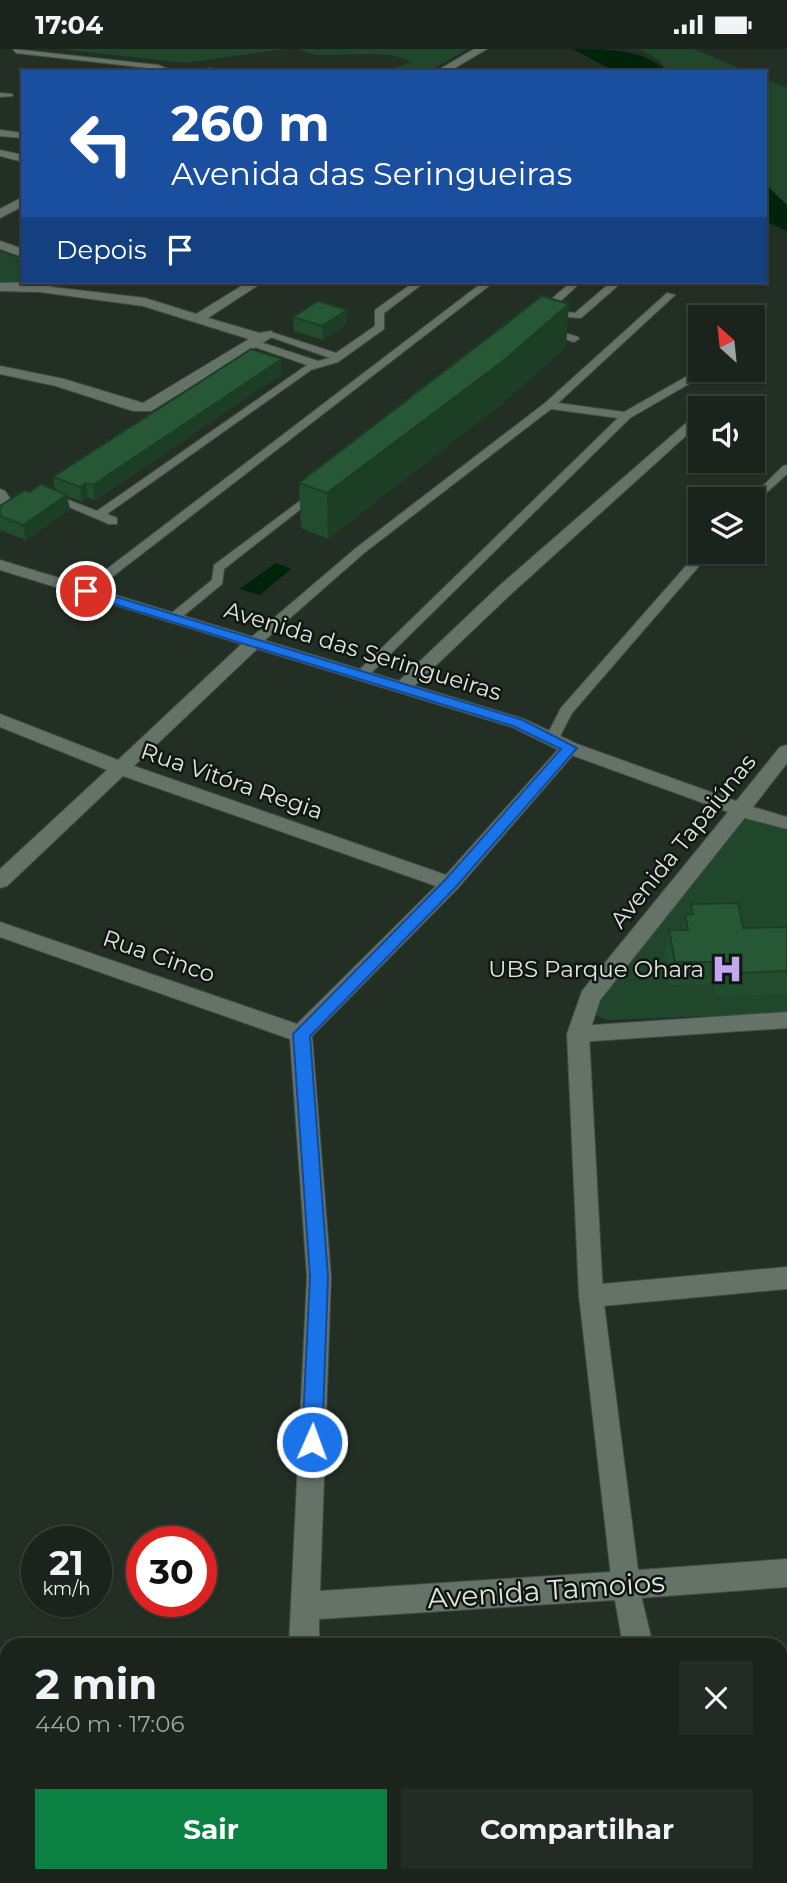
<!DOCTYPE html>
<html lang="pt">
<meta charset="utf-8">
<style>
:root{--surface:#1a231c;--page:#232b25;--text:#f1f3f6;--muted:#9fa4a3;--line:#38403b;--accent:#0b8043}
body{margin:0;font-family:Montserrat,sans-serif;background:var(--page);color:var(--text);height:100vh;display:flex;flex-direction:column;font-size:26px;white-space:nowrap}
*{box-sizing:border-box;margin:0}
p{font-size:23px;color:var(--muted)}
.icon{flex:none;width:38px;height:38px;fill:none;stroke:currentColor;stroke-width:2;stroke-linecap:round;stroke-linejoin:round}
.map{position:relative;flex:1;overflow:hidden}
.panel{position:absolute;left:0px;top:1589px;width:788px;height:245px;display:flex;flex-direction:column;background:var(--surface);border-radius:21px 21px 0 0;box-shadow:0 2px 5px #0004,0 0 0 2px var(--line)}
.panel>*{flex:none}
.top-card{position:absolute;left:21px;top:21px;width:746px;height:214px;border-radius:0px;box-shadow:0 2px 5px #0004,0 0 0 2px var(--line);background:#1a4fa0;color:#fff;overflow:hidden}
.needle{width:46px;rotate:333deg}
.buttons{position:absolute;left:688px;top:256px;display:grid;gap:14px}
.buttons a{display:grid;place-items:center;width:77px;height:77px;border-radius:0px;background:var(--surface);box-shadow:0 2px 5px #0004,0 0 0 2px var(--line);font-size:35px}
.speed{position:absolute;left:21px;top:1477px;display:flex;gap:14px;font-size:35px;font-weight:700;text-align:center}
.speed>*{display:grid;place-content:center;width:91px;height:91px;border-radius:50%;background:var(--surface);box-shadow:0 2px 5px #0004,0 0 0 2px var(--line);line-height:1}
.speed small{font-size:18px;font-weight:400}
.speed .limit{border:10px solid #d22;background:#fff;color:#111}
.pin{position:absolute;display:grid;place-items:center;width:60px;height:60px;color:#fff;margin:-30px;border:4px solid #fff;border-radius:50%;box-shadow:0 2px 7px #0007}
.me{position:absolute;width:77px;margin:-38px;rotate:2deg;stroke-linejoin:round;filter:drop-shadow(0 0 5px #0008)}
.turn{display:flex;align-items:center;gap:24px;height:147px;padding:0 35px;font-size:32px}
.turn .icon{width:91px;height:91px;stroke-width:2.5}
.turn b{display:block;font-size:49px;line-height:60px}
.then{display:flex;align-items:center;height:66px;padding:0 35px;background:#0003;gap:14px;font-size:26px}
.round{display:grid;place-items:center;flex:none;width:74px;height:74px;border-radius:0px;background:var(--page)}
.summary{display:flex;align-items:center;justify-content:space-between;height:119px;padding:0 35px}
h1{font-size:42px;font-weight:700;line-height:52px}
.cta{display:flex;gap:14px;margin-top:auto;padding:14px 35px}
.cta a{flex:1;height:80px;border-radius:0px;background:var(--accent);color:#fff;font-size:28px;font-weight:700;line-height:80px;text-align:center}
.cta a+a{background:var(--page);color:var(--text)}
.status{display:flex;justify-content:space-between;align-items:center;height:49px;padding:0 35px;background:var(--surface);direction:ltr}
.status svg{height:19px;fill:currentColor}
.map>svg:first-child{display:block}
.green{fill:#20462b}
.water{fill:#00240b}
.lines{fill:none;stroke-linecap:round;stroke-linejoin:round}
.lane-casing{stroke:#424d44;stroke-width:2}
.street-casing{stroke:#424d44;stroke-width:2}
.secondary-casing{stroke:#424d44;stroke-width:2}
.lane{fill:#647267;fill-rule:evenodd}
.street{fill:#647267;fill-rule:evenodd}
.secondary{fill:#647267;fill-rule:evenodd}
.wall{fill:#224c2e}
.shaded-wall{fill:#1b3e25}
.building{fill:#275835;stroke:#1b3e25;stroke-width:2}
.route{fill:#1a73e8;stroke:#114b97;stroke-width:2}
.labels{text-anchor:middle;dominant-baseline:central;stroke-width:5;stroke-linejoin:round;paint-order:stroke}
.street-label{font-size:23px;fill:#dee6df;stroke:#101611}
.poi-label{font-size:23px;fill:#dee6df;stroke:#101611;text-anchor:end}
.near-street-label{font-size:28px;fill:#dee6df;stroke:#101611}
</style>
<div class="status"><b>17:04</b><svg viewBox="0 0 49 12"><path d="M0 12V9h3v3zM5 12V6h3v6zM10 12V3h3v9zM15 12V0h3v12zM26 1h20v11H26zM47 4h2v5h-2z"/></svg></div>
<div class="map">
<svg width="787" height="1834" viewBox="0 0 787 1834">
<rect width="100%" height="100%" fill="#232f25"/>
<g class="green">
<polygon points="61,0 285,0 184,14"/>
<path d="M 298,0 L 468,0 L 427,23 L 382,23 L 411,13 C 388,0 347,7 319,6 C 313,6 305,2 298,0 Z"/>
<polygon points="640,0 694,0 748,23 668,23 660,12"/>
<polygon points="765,30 787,39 787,156 765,135"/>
<polygon points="0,202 23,210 23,233 48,233 40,237 0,234"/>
<polygon points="746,768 787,781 787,964 608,971 593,965 599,945"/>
</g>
<g class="water">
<path d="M 573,0 C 609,0 644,0 668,23 L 615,23 Z"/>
<polygon points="765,135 787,156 787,182 765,172"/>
<polygon points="276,514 291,520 260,546 239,540"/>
</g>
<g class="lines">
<defs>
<g id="lane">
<polygon points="13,0 158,16 168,20 166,23 157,23 157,20 16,4"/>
<polygon points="208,19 220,21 221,23 205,23"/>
<polygon points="0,44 12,45 13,47 0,48"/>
<polygon points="0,81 23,84 23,89 0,87"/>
<polygon points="414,233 425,233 384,264 384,280 338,313 311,321 107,465 117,469 117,475 109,475 43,447 49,444 53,445 97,462 307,316 249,296 249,292 257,292 318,312 330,309 262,285 271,283 336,304 375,277 375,261"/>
<polygon points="483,233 494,233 90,545 82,545 82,539"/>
<polygon points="571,233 581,233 551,261 575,264 611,233 622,233 581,269 538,266 538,262"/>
<polygon points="667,244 675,246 558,354 624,363 698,321 706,321 706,325 630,369 366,629 356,629 354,626 618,369 551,360 364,504 257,598 247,598 247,592 356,499 545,354"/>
<polygon points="546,278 578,288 579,290 574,293 542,283 541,281"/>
<polygon points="787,416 787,425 752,457 752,450 750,450 783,417"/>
<polygon points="316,440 322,443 320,445 224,520 222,535 176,573 168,573 168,567 212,531 214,516"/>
<polygon points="700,501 712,502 572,664 557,693 547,693 545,690 561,659"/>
</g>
<g id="street">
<polygon points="0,101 23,106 23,113 0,107"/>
<polygon points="23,148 23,157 0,169 0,160"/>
<polygon points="0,192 23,200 23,208 0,200"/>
<polygon points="248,233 263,233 208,269 259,284 272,282 272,288 151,362 133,362 56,337 0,325 0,317 64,330 143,354 249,290 143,257 40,243 33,239 35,236 145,249 196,265"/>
<polygon points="700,362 700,374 511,545 409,642 397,642 394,638 397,634 499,537"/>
<polygon points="0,440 5,442 11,451 0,458"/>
<polygon points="252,590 258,591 261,595 258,599 134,717 446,826 563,695 577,695 579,699 457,840 312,987 331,1228 320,1542 626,1522 636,1526 653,1596 623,1596 615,1551 319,1570 319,1596 289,1596 307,1228 290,990 0,888 0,873 297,975 436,837 123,727 7,837 0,839 0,820 107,721 0,678 0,665 118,711 246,591"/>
<polygon points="787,696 787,714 753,758 787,768 787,780 733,766 730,761 733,756 780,698"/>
<polygon points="787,963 787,979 578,993 570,991 567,985 570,979 578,977"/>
<polygon points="787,1218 787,1240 591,1258 582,1255 579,1247 582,1239 591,1236"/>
<rect x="283" y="1827" width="32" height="7"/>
<polygon points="666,1827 698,1827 699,1834 667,1834"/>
</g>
<g id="secondary">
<polygon points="474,0 487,0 448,23 435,23"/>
<polygon points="43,233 59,233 40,243 0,242 0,234"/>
<polygon points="0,511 524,670 577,695 747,756 750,761 747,766 600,951 589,985 603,1247 638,1521 787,1510 787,1538 626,1550 616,1546 612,1536 579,1247 567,985 582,942 728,763 563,703 512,678 0,521"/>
</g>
</defs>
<use href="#lane" class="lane-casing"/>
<use href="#street" class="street-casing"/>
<use href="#secondary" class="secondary-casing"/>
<use href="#lane" class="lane"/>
<use href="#street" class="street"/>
<use href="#secondary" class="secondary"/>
</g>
<g class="wall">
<polygon points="293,268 347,275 323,291 294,282"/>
<polygon points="566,298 500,356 328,490 301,479 299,434"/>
<polygon points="282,310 282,325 95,451 88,448 82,453 67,447 70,461 26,491 0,481 0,457 30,443 55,441 53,428"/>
<polygon points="691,855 743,879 787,878 787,945 716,947 713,935 670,936 665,904 669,881 682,881 685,866 689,866"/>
</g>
<g class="shaded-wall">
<polygon points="569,255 566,298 500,356 328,490 327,444"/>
<polygon points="347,261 347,275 323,291 322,277"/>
<polygon points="282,310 282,325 95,451 93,436"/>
<polygon points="86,434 88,448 82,453 80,438"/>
<polygon points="67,446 70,461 26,491 23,476"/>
</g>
<g class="building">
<polygon points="542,247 569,255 503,312 327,444 299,434"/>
<polygon points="318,252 347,261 322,277 293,268"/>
<polygon points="251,300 282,310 93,436 86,434 80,438 53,428"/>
<polygon points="41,435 67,446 23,476 0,467 0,457 25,441 30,443"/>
<polygon points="738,854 743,879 787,878 787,922 720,925 718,913 675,913 669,881 688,881 685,866 693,865 691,855"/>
</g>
<polygon class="route" points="81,540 90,540 523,671 577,699 455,839 310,987 328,1228 322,1393 319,1399 312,1402 305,1399 302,1393 310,1228 293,985 445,831 561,700 513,677 81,545"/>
<defs>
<symbol id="hospital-bare" viewBox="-9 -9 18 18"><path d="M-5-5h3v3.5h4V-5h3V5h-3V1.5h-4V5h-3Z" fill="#c3a7f2" stroke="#101611" stroke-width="2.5" paint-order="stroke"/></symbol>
</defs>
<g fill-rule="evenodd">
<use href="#hospital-bare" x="705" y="898" width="44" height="44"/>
</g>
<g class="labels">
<g class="street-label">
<text transform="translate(363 602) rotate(17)">Avenida das Seringueiras</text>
<text transform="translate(232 732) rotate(19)">Rua Vitóra Regia</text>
<text transform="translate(683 792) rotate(-51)">Avenida Tapaiúnas</text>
<text transform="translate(159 907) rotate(19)">Rua Cinco</text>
</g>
<g class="poi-label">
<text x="704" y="920">UBS Parque Ohara</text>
</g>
<g class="near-street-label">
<text transform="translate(546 1541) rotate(-4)">Avenida Tamoios</text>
</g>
</g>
</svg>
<div class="buttons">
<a><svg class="needle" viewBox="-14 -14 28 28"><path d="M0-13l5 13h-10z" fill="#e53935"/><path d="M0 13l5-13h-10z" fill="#9fa4a3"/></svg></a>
<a><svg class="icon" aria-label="sound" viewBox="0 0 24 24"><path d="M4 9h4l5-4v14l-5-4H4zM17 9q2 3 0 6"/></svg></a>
<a><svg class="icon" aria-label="layers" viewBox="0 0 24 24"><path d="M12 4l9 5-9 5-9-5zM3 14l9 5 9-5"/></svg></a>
</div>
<div class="speed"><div>21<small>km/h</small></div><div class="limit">30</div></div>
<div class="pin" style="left:86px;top:542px;background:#d93025"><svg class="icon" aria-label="arrive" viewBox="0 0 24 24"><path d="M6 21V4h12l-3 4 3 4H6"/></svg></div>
<svg class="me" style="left:312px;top:1393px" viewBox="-20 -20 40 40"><circle r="17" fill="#1a73e8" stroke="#fff" stroke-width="3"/><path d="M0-11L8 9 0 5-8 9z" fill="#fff"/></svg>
<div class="top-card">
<div class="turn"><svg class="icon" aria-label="left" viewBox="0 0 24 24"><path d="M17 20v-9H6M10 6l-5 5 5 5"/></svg><div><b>260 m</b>Avenida das Seringueiras</div></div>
<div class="then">Depois<svg class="icon" aria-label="arrive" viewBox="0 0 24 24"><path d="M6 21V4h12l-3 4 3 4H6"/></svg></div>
</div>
<section class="panel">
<div class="summary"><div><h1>2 min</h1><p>440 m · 17:06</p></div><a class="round"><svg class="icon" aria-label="close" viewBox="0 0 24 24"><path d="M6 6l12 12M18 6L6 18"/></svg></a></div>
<div class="cta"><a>Sair</a><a>Compartilhar</a></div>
</section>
</div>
